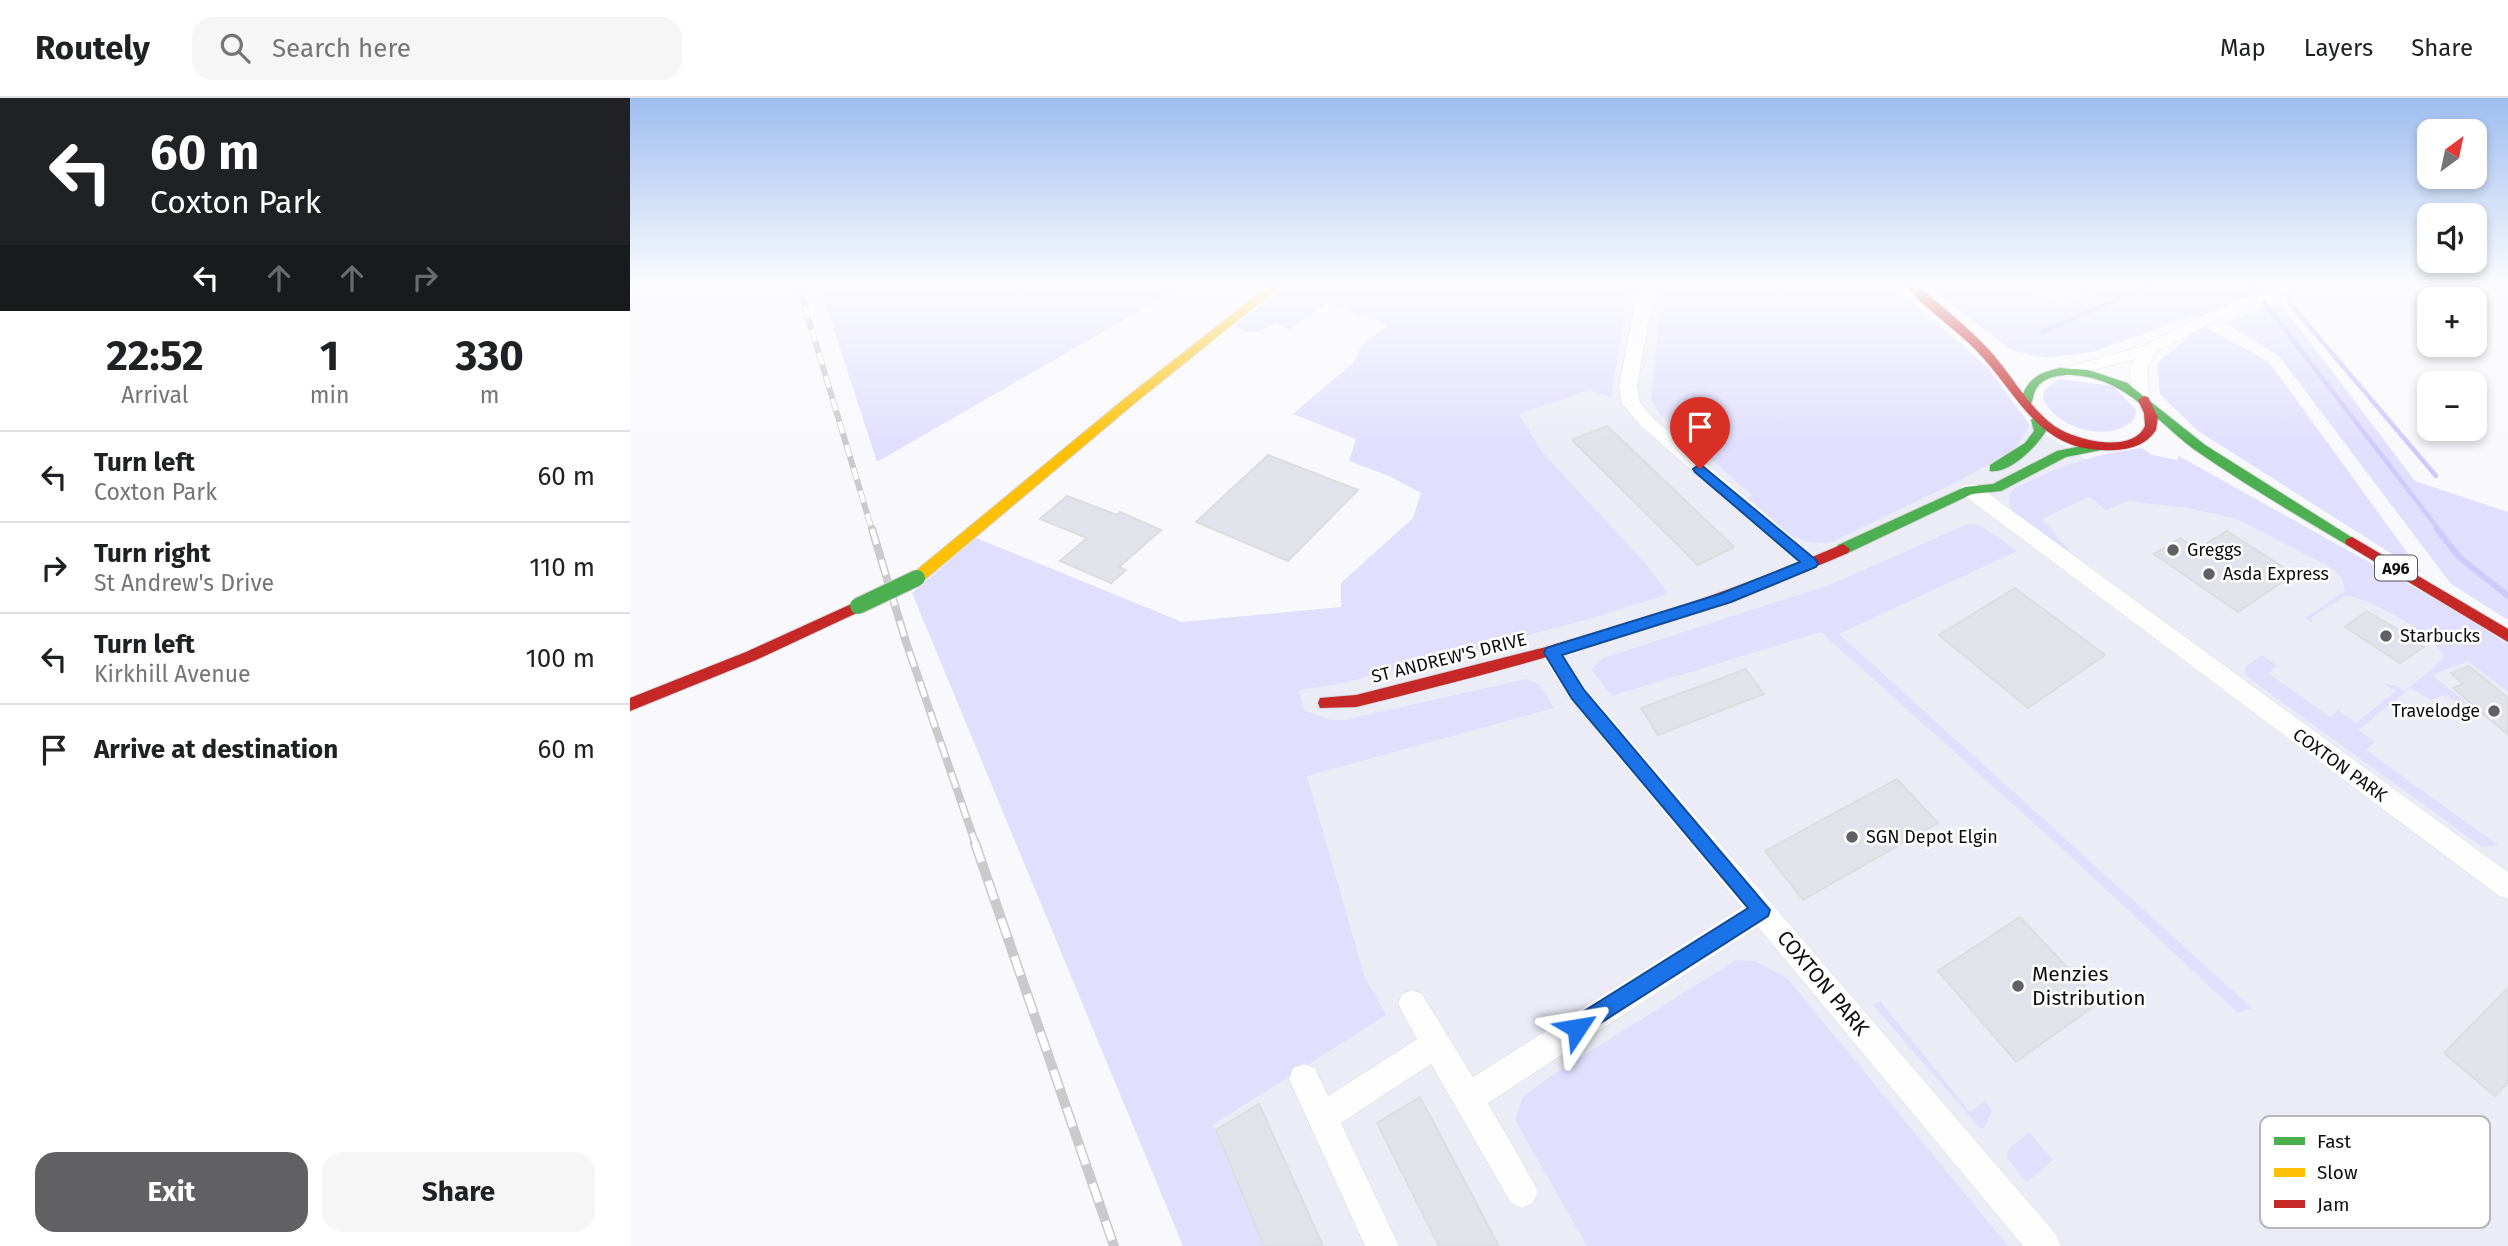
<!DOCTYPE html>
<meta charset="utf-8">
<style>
:root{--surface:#fff;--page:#f6f6f6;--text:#202124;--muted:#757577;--line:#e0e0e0;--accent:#616164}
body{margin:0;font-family:"Fira Sans",sans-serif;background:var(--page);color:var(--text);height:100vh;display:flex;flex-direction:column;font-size:26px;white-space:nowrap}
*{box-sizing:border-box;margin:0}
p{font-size:23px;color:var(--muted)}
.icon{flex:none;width:38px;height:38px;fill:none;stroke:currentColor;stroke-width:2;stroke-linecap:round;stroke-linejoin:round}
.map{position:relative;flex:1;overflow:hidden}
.panel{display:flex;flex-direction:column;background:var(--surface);width:630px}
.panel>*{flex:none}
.banner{background:#202124;color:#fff;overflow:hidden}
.needle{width:46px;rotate:33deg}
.buttons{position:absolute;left:1787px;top:21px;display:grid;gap:14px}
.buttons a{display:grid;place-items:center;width:70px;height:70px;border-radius:14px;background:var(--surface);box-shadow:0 4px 10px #0003;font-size:35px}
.pin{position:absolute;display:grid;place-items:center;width:60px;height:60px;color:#fff;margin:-72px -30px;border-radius:50% 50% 50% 0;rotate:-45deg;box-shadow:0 0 7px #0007}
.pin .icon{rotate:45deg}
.me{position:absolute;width:77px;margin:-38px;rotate:57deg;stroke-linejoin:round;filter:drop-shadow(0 0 5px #0008)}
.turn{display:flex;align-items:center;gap:24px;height:147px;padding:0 35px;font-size:32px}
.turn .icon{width:91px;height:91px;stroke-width:2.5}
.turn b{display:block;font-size:49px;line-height:60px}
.lanes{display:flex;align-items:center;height:66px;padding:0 35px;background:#0003;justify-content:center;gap:35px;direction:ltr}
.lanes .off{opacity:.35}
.eta{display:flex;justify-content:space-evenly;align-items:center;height:119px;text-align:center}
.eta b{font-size:42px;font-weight:700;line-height:49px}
.button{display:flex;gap:14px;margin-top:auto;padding:14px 35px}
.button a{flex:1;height:80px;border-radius:21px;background:var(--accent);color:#fff;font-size:28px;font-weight:700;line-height:80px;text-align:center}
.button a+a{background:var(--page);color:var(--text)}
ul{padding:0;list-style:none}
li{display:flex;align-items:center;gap:21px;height:91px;padding:0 35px;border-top:2px solid var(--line)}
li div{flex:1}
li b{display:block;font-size:26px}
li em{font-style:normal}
header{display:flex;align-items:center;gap:42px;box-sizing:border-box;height:98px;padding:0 35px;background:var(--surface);border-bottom:2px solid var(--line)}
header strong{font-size:33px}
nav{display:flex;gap:38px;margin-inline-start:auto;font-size:24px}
.search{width:490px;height:63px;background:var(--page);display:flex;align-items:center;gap:18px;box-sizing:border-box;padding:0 24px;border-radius:21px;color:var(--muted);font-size:26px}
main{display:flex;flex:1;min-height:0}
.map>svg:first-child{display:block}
.built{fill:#ececf7}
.green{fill:#e1dffe}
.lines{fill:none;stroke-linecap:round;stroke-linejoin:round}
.stream-far1{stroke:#cfcafc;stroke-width:4.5}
.stream{stroke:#cfcafc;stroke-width:6}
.building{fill:#e2e2ea;stroke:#dddde0;stroke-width:2}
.street-casing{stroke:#d6d6d9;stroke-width:1}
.fast-casing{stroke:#d6d6d9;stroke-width:2}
.slow-casing{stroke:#d6d6d9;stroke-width:2}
.jam-casing{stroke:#d6d6d9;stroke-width:2}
.street{fill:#fefeff;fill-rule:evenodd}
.fast{fill:#4caf50;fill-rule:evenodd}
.slow{fill:#ffc107;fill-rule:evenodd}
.jam{fill:#c62828;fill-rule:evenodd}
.rail-far2-casing{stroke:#cacacb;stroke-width:6}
.rail-far1-casing{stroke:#cacacb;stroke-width:8}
.rail-casing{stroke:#cacacb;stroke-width:10}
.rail-far2{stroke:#fff;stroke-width:4.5;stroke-dasharray:12;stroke-linecap:butt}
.rail-far1{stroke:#fff;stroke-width:5;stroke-dasharray:16;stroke-linecap:butt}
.rail{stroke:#fff;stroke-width:7;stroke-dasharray:20;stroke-linecap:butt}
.fast-bridge-casing{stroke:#d6d6d9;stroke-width:18;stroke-linecap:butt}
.fast-bridge{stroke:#4caf50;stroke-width:16}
.route{fill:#1a73e8;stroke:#114b97;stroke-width:2}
.poi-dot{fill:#616164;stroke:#fff;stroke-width:2.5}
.labels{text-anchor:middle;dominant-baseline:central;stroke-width:5;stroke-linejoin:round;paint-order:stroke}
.shield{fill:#fff;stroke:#575759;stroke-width:2}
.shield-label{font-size:16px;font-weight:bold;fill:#0f0f12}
.poi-label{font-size:18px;fill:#0f0f12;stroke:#fff;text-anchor:start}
.street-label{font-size:18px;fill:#0f0f12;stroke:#fff}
.near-poi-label{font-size:21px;fill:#0f0f12;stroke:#fff;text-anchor:start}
.near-street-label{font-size:21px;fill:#0f0f12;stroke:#fff}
.key{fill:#fff;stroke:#b7b7b8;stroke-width:2}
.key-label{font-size:19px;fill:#0f0f12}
</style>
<header>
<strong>Routely</strong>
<div class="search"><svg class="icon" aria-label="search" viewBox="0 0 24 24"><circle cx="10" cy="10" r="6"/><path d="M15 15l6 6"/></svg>Search here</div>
<nav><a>Map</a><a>Layers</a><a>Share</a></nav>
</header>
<main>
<section class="panel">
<div class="banner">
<div class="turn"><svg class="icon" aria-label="left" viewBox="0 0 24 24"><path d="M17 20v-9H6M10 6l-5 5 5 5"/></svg><div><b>60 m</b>Coxton Park</div></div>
<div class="lanes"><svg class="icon" aria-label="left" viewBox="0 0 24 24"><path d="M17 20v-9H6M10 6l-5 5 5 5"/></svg><svg class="icon off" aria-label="ahead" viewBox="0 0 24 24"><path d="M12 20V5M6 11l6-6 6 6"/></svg><svg class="icon off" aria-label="ahead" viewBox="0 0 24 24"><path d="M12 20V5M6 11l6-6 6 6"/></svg><svg class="icon off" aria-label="right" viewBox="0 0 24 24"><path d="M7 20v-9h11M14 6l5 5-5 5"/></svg></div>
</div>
<div class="eta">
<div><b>22:52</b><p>Arrival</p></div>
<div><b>1</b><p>min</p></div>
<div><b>330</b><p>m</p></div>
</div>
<ul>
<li><svg class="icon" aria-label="left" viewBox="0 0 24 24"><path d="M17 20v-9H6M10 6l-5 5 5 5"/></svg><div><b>Turn left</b><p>Coxton Park</p></div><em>60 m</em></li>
<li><svg class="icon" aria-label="right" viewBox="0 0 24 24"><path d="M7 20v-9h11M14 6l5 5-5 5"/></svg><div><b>Turn right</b><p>St Andrew's Drive</p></div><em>110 m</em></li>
<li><svg class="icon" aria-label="left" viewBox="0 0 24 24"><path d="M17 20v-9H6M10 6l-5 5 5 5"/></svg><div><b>Turn left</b><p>Kirkhill Avenue</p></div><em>100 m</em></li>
<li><svg class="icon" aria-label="arrive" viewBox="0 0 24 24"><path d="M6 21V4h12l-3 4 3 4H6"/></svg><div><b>Arrive at destination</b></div><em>60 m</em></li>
</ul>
<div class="button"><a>Exit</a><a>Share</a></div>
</section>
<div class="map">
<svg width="1878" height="1148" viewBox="0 0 1878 1148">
<rect width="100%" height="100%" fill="#f9f9fd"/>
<polygon class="built" points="803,186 1263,186 1400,327 1465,367 1522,357 1547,362 1549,358 1878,546 1878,1148 553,1148 346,440 552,524 761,505 792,453"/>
<g class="green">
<polygon points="189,186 556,186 247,364"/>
<path d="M 658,186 L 1000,186 L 981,300 L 960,292 L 889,316 L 912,354 L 1017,467 L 1038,496 L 963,520 L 709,586 L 669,592 L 674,613 L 702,622 L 714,622 L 896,581 L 909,586 L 924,610 L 677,678 L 734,877 L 756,917 L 583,1027 L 634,1148 L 553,1148 L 282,495 L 346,440 L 552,524 L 711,509 L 711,485 L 783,420 L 791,395 L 759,378 L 719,363 L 726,341 L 663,316 L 723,265 L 732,247 L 758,227 L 697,205 L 660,232 L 646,225 C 630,234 621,239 604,228 Z"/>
<path d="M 1033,186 L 1263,186 L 1358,270 L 1400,327 L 1385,351 L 1329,383 L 1202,444 C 1165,451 1142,423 1116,401 L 1122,397 L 1031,317 L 1021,301 Z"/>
<polygon points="1295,186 1393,186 1436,208 1476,186 1660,186 1575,222 1561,218 1463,254 1415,260 1381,252"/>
<polygon points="1649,203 1785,383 1878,414 1878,522 1821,486 1649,258 1595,225"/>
<polygon points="1573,228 1639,264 1792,475 1568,333 1530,296 1527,265"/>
<path d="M 1429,281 L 1483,288 L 1506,312 L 1505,320 C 1482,347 1425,331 1413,300 L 1414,292 Z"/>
<path d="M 1512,350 L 1522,357 L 1547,362 L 1549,358 L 1812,505 L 1878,546 L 1878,594 L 1838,563 L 1802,577 L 1839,607 L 1831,610 L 1816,597 L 1801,602 L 1781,590 L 1728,632 L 1745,644 L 1736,652 L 1868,747 L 1852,749 L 1616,578 L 1615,569 L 1632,557 L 1647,568 L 1638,575 L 1700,619 L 1709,612 L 1726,625 L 1766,593 L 1753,586 L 1764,587 L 1774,593 L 1800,573 L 1814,559 C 1807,537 1737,498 1715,498 L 1682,519 L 1682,525 L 1675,520 L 1715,493 L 1712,480 L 1702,470 L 1607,421 L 1558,410 L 1498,403 L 1476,412 L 1459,399 L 1412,421 L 1438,451 L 1432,454 C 1412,439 1378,424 1379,397 L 1385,390 C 1432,367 1460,357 1512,350 Z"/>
<polygon points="1344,426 1356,431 1387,453 1209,536 1622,910 1608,915 1436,754 1191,534 982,598 961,571 973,560 1202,486 1335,427"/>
<polygon points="1106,862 1125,863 1157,880 1378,1148 957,1148 885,1022 893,999 921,978"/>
<polygon points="1250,903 1340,1014 1355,1003 1362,1013 1354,1030 1350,1030 1243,907"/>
<polygon points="1399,1034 1423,1062 1397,1084 1377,1060 1379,1051"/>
</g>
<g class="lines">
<g class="stream-far1">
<polyline points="1620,186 1809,432"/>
<polyline points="1651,186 1662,208 1806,378"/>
<polyline points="1519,188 1523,186"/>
<polyline points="1412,234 1509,192"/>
</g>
<polyline class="stream" points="1807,431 1829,459 1878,498"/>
</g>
<g class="building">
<polygon points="977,328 1104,449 1068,467 942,342"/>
<polygon points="638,357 728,392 658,463 566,424"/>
<polygon points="437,398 487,417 490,414 531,432 489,469 496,472 481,485 430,463 457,440 410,421"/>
<polygon points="1597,433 1664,476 1608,514 1524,456 1550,440 1567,451"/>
<polygon points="1385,490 1475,557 1398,610 1309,537"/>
<polygon points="1737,513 1773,535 1794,549 1770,565 1715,529"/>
<polygon points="1839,568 1878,600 1878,637 1823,590 1833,586 1821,575"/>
<polygon points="1116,571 1134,596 1028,637 1011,610"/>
<polygon points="1267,681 1308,725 1173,802 1135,753"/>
<polygon points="1390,819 1470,904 1386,964 1308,873"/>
<polygon points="1878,890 1878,984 1865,998 1814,955"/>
<polygon points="790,999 869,1148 809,1148 747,1025"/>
<polygon points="629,1006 662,1079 693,1148 634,1148 586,1032"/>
</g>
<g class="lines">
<defs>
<g id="street">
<polygon points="1009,186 1025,186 1007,288 1010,305 1023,320 1188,461 1191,466 1188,471 1181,473 1174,471 1011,328 992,306 989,288"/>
<polygon points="1647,186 1668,186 1581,225 1525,255 1518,268 1519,299 1516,303 1510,304 1501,299 1500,268 1505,261 1438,279 1429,274 1432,270 1513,248 1569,219"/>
<polygon points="1340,386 1347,387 1878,774 1878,801 1869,798 1333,397 1330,392 1333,387"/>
<polygon points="921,546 929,549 956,590 1426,1136 1431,1148 1393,1148 1128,829 858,1005 903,1083 908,1094 903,1105 892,1110 881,1105 801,966 711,1025 769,1148 735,1148 659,981 663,970 674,966 685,970 698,998 787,941 768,906 772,896 782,892 792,896 843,979 1112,809 940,602 910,555 913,549"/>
</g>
<g id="fast">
<path d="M 1430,270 L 1458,272 L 1497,285 L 1575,347 L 1729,444 L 1722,449 L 1717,447 C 1666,417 1616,387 1568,354 C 1532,329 1503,288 1458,279 C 1442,276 1414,274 1405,293 C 1403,297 1403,303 1400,308 L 1392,308 L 1390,305 C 1396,282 1407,275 1430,270 Z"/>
<path d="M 1407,318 L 1413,322 L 1416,333 C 1407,348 1380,376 1360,373 L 1360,367 L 1395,345 L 1404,333 L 1401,322 Z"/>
<polygon points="1471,344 1477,348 1476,351 1436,359 1371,393 1342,396 1218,455 1213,456 1206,451 1208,447 1335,389 1363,386 1427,353"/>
</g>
<polygon id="slow" points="641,186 653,186 506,304 292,484 282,484 280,480 282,476 498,298"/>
<g id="jam">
<path d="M 1274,186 L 1286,186 C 1311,208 1338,229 1361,254 C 1382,278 1398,308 1423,327 C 1443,342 1502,357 1515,328 L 1514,315 L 1508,302 L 1514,298 L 1518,299 L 1528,319 L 1526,332 C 1517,346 1502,351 1485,352 C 1408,357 1390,297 1345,251 C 1322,228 1294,210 1274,186 Z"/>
<polygon points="1722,439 1878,531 1878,544 1717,447 1715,444 1717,441"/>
<path d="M 1213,446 L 1220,451 L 1218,455 C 1059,524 894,567 726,609 L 690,610 L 688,605 L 690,600 L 726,597 L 912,550 L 1030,516 L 1149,473 Z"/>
<polygon points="228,503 235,508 233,512 126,562 0,613 0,600 116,554"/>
</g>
</defs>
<use href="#street" class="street-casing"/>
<use href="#fast" class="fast-casing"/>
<use href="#slow" class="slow-casing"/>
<use href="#jam" class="jam-casing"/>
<use href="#street" class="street"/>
<use href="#fast" class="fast"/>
<use href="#slow" class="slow"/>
<use href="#jam" class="jam"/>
<defs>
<polyline id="rail-far2" points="168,186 242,432"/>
<polyline id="rail-far1" points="242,431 276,544 346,747"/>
<polyline id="rail" points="345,745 484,1148"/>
</defs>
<use href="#rail-far2" class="rail-far2-casing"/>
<use href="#rail-far1" class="rail-far1-casing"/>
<use href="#rail" class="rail-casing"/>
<use href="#rail-far2" class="rail-far2"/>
<use href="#rail-far1" class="rail-far1"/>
<use href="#rail" class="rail"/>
<defs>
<polyline id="fast-bridge" points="228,508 287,480"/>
</defs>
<use href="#fast-bridge" class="fast-bridge-casing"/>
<use href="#fast-bridge" class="fast-bridge"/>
</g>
<linearGradient id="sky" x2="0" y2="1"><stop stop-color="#9ebdf0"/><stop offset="0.54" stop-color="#fcfcfe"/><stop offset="1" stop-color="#fcfcfe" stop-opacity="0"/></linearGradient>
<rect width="1878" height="347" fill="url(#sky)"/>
<polygon class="route" points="1070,366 1186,462 1188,466 1186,469 1101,504 932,557 954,592 1140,812 1138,818 947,940 940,937 937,930 940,922 1118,810 942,601 914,555 916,550 1090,496 1170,464 1065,374 1063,371"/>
<g class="poi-dot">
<circle cx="1543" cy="452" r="7"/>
<circle cx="1579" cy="476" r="7"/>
<circle cx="1756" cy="538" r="7"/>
<circle cx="1864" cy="613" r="7"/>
<circle cx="1222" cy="739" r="7"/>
<circle cx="1388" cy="888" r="7"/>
</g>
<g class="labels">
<rect class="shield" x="1745" y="457.5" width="42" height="25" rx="5"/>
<g class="shield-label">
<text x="1766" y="470">A96</text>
</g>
<g class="poi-label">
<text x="1557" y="452">Greggs</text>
<text x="1593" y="476">Asda Express</text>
<text x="1770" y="538">Starbucks</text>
<text x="1850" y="613" text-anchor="end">Travelodge</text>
<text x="1236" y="739">SGN Depot Elgin</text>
</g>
<g class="street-label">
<text transform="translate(819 560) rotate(-14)">ST ANDREW'S DRIVE</text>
<text transform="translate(1710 667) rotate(36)">COXTON PARK</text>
</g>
<g class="near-poi-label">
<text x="1402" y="876">Menzies<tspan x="1402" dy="24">Distribution</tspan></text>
</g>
<g class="near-street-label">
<text transform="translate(1193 885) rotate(50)">COXTON PARK</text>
</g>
</g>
<rect x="1630" y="1018" width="230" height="112" rx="10" class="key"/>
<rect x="1644" y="1039" width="31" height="8" fill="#4caf50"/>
<rect x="1644" y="1070" width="31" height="9" fill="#ffc107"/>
<rect x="1644" y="1102" width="31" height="8" fill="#c62828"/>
<g class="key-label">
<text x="1687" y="1050">Fast</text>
<text x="1687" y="1081">Slow</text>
<text x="1687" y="1113">Jam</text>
</g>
</svg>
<div class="buttons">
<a><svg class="needle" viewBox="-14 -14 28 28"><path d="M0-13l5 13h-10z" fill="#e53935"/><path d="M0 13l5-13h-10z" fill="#757577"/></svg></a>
<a><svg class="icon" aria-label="sound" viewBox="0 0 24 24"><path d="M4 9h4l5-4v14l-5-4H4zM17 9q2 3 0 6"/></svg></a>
<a>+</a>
<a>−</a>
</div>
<div class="pin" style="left:1070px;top:371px;background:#d93025"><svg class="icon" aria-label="arrive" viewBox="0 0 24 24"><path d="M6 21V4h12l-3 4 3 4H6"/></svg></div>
<svg class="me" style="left:947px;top:930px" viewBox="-20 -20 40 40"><path d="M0-17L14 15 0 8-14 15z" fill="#1a73e8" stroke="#fff" stroke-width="4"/></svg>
</div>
</main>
